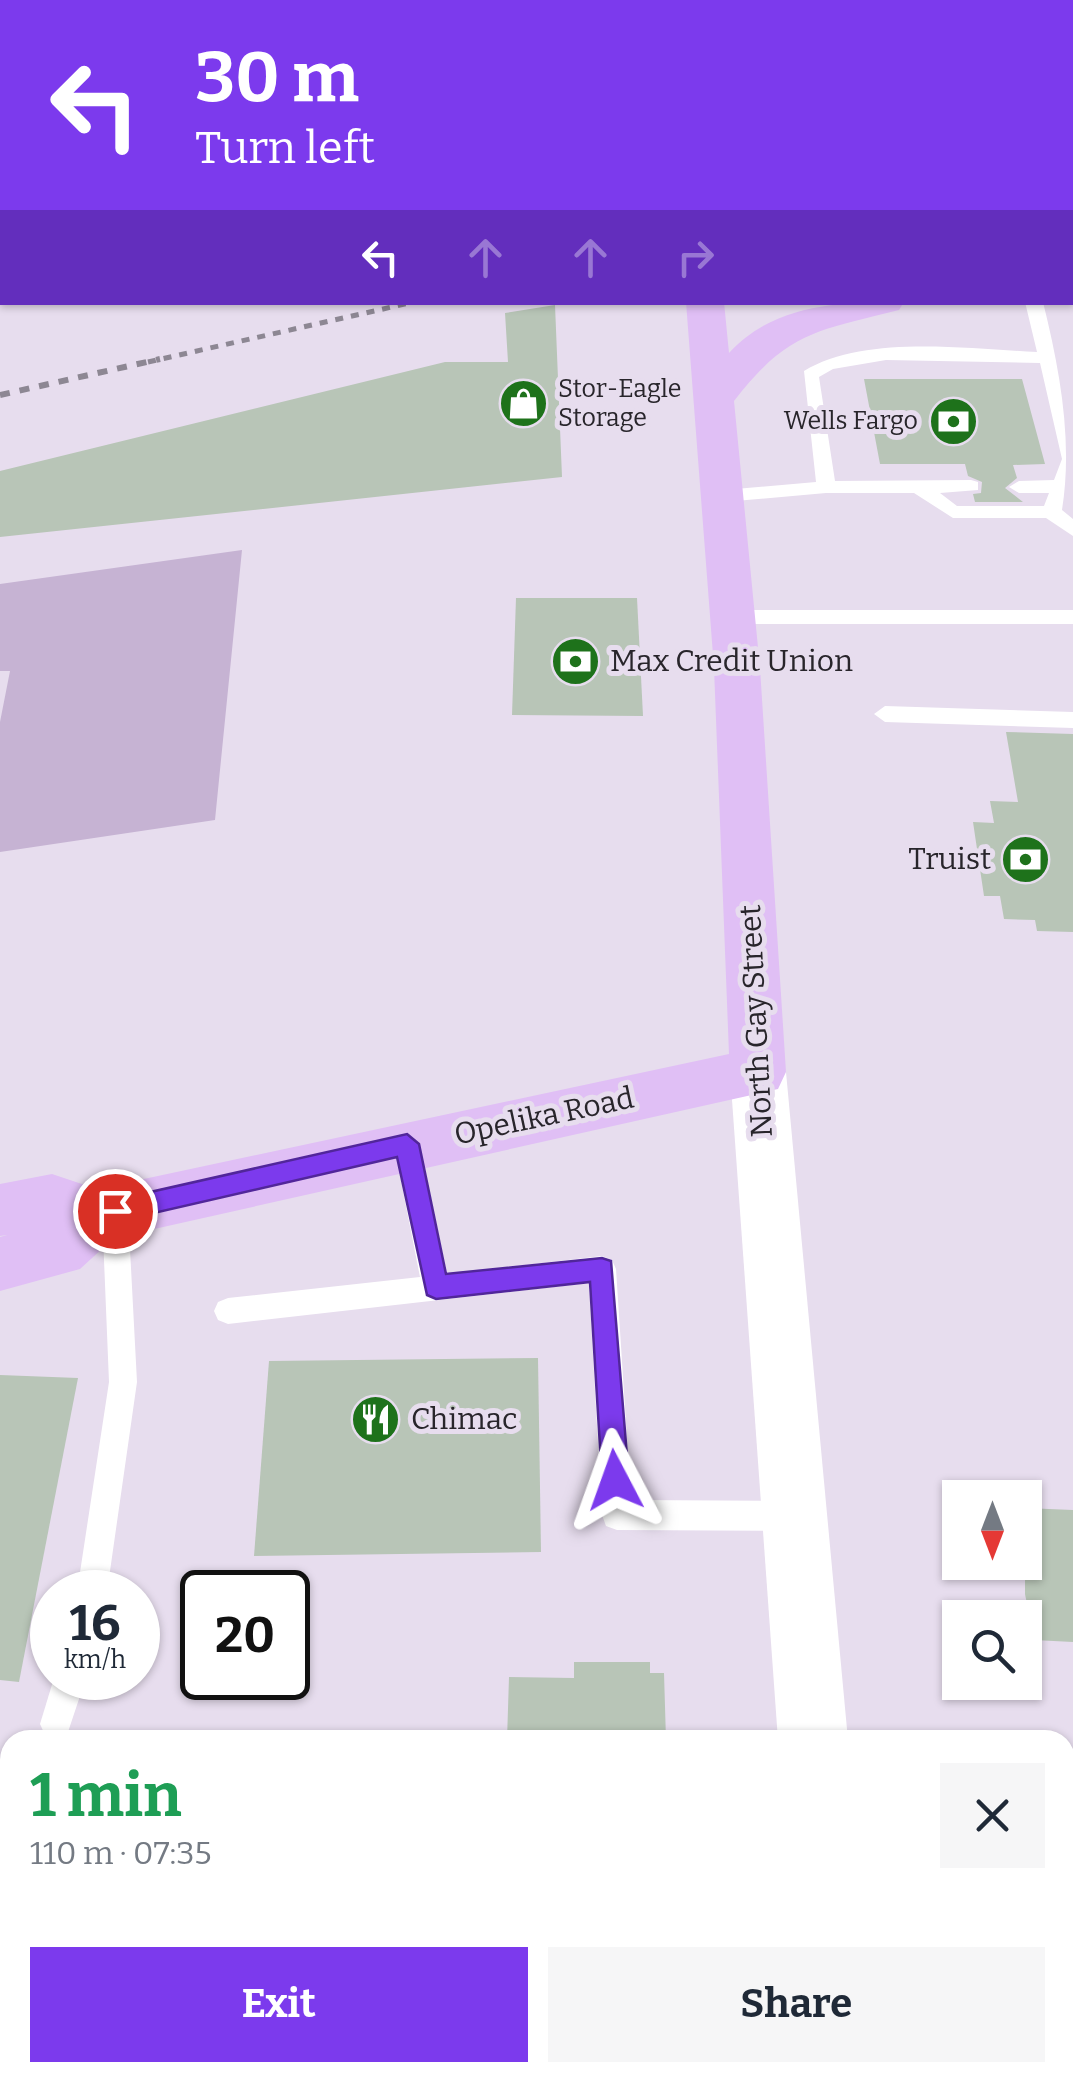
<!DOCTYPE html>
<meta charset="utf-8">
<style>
:root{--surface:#fff;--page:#f6f6f7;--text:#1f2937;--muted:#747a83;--accent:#7c3aed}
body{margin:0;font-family:Bitter,serif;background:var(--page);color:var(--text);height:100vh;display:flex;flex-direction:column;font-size:38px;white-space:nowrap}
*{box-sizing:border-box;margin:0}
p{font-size:32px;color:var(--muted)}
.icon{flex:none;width:55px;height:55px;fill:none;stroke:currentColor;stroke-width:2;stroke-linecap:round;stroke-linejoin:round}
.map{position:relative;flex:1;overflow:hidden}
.drawer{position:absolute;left:0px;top:1730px;width:1075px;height:352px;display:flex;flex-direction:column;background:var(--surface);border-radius:30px 30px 0 0;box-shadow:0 2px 8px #0004}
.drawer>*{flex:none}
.top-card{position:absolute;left:0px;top:0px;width:1075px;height:305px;box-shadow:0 2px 8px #0004;background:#7c3aed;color:#fff;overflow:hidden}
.needle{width:65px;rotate:180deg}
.controls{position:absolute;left:942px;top:1480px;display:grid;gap:20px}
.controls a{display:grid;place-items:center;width:100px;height:100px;border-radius:0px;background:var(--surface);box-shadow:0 2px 8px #0004;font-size:50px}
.speed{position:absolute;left:30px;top:1570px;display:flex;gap:20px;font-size:50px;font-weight:700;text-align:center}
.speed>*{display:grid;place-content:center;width:130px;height:130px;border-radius:50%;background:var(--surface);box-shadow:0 2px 8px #0004;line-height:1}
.speed small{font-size:25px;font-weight:400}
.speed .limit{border:5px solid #111;border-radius:15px;background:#fff;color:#111}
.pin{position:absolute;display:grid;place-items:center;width:85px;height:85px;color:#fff;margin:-42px;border:5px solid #fff;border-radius:50%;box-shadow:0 2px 10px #0007}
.me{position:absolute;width:110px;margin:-55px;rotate:356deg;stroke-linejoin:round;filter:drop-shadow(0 0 8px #0008)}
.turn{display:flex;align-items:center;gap:35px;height:210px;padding:0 30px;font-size:45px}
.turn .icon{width:130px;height:130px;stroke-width:2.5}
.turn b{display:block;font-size:70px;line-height:85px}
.lanes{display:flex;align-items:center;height:95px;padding:0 30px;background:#0003;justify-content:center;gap:50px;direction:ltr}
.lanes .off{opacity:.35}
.round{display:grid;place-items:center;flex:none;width:105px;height:105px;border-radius:0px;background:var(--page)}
.head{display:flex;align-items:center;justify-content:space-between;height:170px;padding:0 30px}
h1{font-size:60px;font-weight:700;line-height:75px;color:#1e9e55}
.cta{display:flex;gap:20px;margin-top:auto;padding:20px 30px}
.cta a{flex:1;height:115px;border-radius:0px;background:var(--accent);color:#fff;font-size:40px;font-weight:700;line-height:115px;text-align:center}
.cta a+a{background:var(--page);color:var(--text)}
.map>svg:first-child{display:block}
.green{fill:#c6b3d3}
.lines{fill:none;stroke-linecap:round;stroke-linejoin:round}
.stream{fill:#a38db3;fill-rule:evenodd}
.building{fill:#b8c5b7}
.path{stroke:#9e97a3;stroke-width:8;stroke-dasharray:12 6;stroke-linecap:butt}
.lane{fill:#fff;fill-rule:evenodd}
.secondary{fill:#fff;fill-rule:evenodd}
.primary{fill:#e0bff5;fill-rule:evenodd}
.rail-far1{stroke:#8d8793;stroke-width:5;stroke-dasharray:8 8;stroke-linecap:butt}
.rail{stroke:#8d8793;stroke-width:6;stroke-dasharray:10 10;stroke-linecap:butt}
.route{fill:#7c3aed;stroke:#51269a;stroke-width:2.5}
.labels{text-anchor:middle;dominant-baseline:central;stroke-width:10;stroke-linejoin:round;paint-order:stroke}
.far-poi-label{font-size:25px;fill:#28252b;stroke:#e7ddee;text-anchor:start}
.poi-label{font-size:30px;fill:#28252b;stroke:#e7ddee;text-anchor:start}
.street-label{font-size:30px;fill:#28252b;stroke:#e7ddee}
</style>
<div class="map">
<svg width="1073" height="2081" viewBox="0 0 1073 2081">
<rect width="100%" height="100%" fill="#e7ddee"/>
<polygon class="green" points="242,550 215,820 0,852 0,722 10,671 0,671 0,584"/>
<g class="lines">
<polygon class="stream" points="97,2072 119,2072 118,2081 96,2081"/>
</g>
<g class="building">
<polygon points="555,305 562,477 0,537 0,471 445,362 508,362 505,313"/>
<polygon points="864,379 1022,379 1045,464 1013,465 1017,478 1005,488 1023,502 975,502 973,494 981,493 982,482 968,476 965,464 880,464"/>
<polygon points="516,598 637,598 643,716 512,715"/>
<polygon points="1006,732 1073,734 1073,932 1037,931 1035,920 1004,919 1000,896 984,896 973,822 994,823 990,801 1018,802"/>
<polygon points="538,1358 541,1552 254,1556 269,1361"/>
<polygon points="0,1375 78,1378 19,1682 0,1680"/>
<polygon points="1025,1508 1073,1510 1073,1642 1034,1640 1025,1594"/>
<polygon points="574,1662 650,1662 650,1673 664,1673 666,1740 507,1740 509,1677 574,1678"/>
</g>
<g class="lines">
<g class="path">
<polyline points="0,1900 10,1910"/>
<polyline points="21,2072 21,2081"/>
</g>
<g class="lane">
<polygon points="715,0 729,0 730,2 716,2"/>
<polygon points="752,0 765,0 766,2 751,2"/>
<rect x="941" y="0" width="14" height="2"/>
<polygon points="1027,0 1041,0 1042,2 1028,2"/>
<rect x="1072" y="24" width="1" height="8"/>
<rect x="1072" y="149" width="1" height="10"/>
<path d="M 1025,302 L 1043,302 C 1060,371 1073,441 1062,510 L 1073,519 L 1073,536 L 1046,518 L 953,518 L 914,493 L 826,493 L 724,502 L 714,496 L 724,490 L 816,482 L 804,371 C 864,334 968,349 1037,352 ZM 886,360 L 1040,363 L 1062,459 L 1054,480 L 1019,481 L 1009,487 L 1019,493 L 1049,493 L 1044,506 L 957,506 L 940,493 L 978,490 L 978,482 L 971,480 L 835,481 L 819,377 L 833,369 Z"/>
<polygon points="733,610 1073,610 1073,624 733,624 723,617"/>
<polygon points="885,706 1073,712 1073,728 885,722 874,714"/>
<polygon points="407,1134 416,1137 420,1145 447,1274 602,1256 612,1260 616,1269 631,1500 795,1501 806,1505 810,1516 806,1527 795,1531 617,1530 606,1526 602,1515 589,1283 228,1324 218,1320 214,1311 218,1302 228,1298 420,1277 394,1145 398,1137"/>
<polygon points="115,1199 124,1203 128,1211 137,1382 107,1592 77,1592 109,1382 102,1211 106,1203"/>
<polygon points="54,1678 86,1678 67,1735 56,1740 45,1735 40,1724"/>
</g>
<g class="secondary">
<polygon points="660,0 692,0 693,2 661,2"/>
<polygon points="758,1048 778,1055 786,1072 848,1740 778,1740 730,1072 738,1055"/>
<rect x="802" y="2072" width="78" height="9"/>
</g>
<g class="primary">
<polygon points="1073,280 1073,304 1068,302 1072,302"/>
<path d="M 686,302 L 724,302 L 729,353 C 775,303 841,302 904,302 L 899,310 C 817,331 788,331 734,401 L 760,668 L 786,1072 L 778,1089 L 114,1238 L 80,1269 L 0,1291 L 0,1237 L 7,1235 L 0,1236 L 0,1184 L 52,1174 L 97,1189 L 729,1054 L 714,668 Z"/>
</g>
<polyline class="rail-far1" points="148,362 414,302"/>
<polyline class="rail" points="0,395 160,359"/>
</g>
<polygon class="route" points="407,1134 419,1144 446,1274 602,1258 611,1261 629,1480 625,1489 615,1493 606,1489 602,1480 590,1282 436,1299 427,1295 397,1157 115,1222 103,1211 115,1200"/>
<defs>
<symbol id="shop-disc" viewBox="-11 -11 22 22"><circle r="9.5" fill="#1e721b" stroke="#e7ddee"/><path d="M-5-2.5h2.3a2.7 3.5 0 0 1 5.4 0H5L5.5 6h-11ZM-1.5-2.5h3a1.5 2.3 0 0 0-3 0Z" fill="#fff"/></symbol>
<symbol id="bank-disc" viewBox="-11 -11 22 22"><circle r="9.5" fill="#1e721b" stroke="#e7ddee"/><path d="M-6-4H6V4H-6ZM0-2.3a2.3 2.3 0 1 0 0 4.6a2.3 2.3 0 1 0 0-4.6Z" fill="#fff"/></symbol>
<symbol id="restaurant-disc" viewBox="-11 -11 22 22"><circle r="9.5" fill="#1e721b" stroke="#e7ddee"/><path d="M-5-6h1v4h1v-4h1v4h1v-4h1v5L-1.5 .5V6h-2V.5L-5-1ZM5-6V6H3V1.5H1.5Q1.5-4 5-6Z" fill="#fff"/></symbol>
</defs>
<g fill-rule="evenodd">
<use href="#shop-disc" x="496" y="376" width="55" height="55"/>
<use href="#bank-disc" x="926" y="394" width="55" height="55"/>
<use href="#bank-disc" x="548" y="634" width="55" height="55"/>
<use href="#bank-disc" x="998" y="832" width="55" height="55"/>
<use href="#restaurant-disc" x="348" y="1392" width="55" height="55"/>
</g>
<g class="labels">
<g class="far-poi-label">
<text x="558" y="389">Stor-Eagle<tspan x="558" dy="29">Storage</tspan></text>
<text x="918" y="421" text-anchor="end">Wells Fargo</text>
</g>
<g class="poi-label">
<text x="610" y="661">Max Credit Union</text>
<text x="991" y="859" text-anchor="end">Truist</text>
<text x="411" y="1419">Chimac</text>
</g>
<g class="street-label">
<text transform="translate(756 1021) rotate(-93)">North Gay Street</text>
<text transform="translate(544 1116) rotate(-12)">Opelika Road</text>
</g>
</g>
</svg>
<div class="controls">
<a><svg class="needle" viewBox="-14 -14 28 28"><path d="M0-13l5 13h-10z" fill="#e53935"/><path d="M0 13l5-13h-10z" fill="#747a83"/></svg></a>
<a><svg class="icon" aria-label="search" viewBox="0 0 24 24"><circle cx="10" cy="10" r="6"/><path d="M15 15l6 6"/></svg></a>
</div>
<div class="speed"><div>16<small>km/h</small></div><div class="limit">20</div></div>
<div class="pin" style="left:115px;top:1211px;background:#d93025"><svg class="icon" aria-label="arrive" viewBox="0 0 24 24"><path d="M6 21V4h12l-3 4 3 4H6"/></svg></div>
<svg class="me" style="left:615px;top:1480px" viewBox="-20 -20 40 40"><path d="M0-17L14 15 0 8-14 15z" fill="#7c3aed" stroke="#fff" stroke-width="4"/></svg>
<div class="top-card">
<div class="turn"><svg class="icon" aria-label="left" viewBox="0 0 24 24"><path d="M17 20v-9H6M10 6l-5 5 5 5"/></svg><div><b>30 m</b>Turn left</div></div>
<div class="lanes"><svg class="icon" aria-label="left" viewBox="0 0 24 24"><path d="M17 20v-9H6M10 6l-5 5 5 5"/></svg><svg class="icon off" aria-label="ahead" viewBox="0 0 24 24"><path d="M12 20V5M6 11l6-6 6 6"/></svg><svg class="icon off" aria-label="ahead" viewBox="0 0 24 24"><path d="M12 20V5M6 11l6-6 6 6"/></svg><svg class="icon off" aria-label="right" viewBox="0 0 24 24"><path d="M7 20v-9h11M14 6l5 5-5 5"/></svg></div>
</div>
<section class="drawer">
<div class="head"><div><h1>1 min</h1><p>110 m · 07:35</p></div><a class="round"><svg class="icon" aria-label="close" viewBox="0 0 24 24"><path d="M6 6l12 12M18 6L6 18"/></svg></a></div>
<div class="cta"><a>Exit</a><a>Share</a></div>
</section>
</div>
